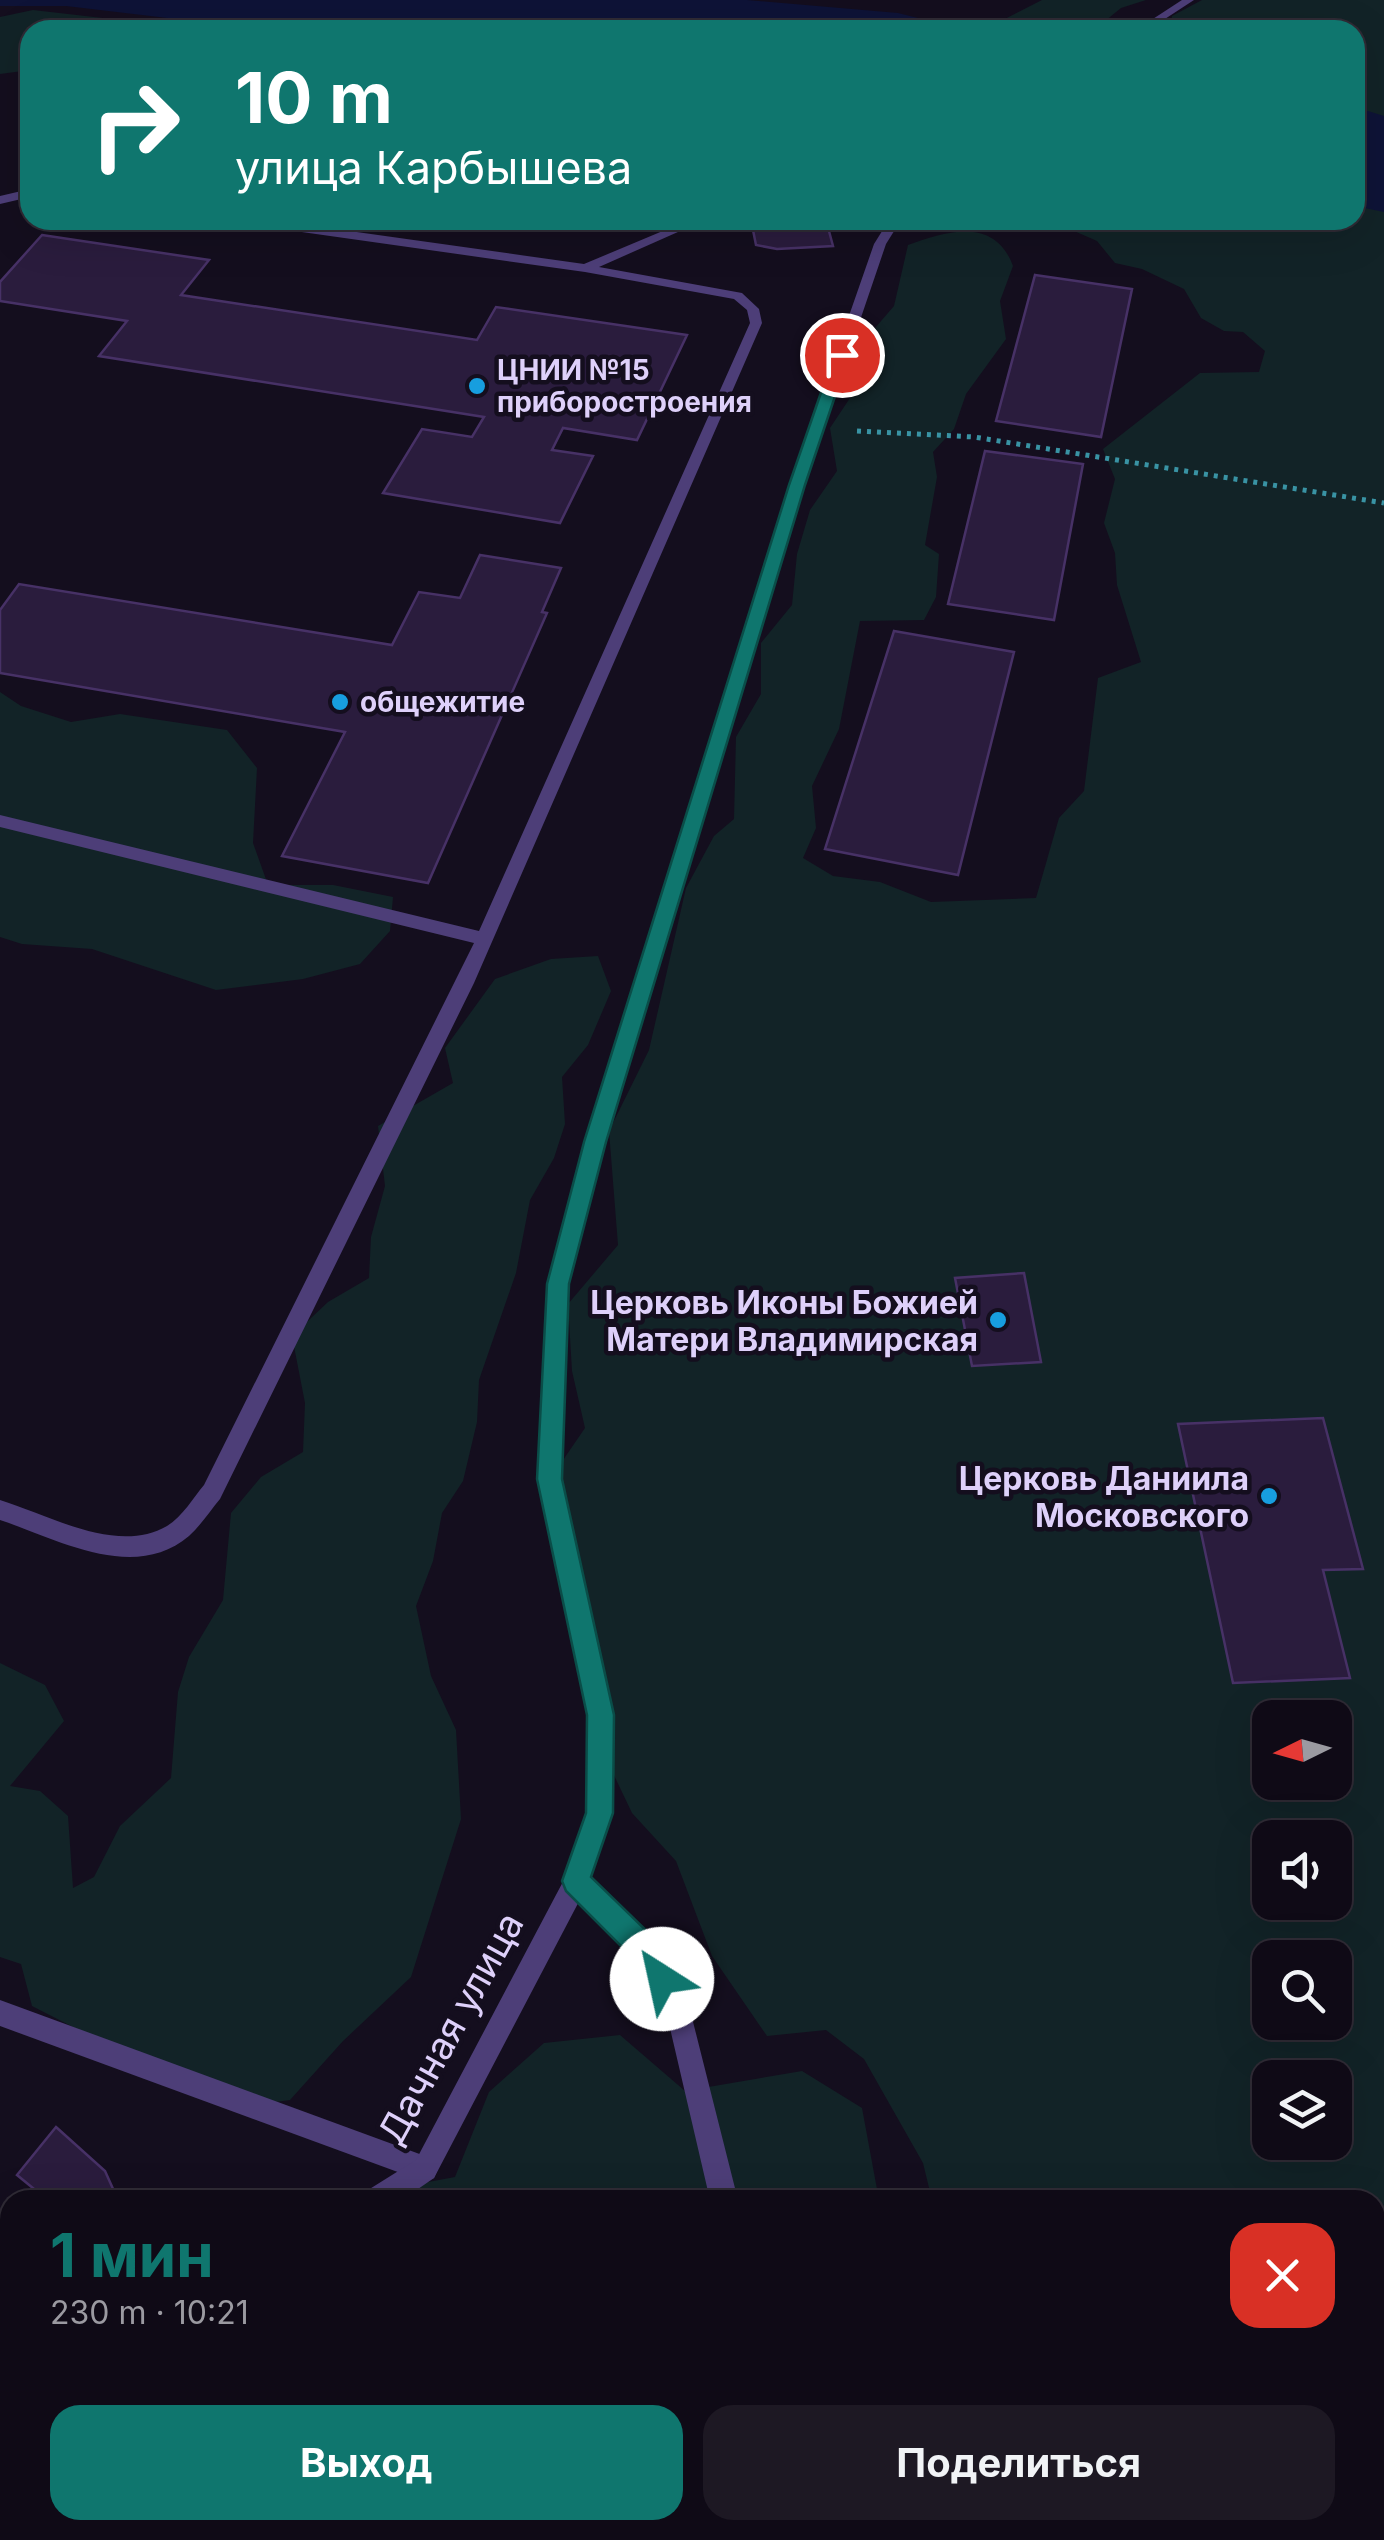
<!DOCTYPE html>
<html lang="ru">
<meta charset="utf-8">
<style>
:root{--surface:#0f0a16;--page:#1d1823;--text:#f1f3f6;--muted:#9b9aa1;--line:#2f2b35;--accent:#0f766e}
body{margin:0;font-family:Inter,sans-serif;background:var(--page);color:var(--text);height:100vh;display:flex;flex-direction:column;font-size:38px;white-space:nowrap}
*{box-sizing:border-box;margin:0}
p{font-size:32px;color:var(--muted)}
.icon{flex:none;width:55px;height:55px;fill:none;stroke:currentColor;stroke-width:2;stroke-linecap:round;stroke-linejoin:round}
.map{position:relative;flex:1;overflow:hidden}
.details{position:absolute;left:0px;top:2190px;width:1385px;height:350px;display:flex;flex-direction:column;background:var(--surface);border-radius:30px 30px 0 0;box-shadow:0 10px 40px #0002,0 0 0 2px var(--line)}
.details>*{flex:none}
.banner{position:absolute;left:20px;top:20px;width:1345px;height:210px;border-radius:30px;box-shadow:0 10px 40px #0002,0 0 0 2px var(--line);background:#0f766e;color:#fff;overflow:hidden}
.needle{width:65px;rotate:265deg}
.fabs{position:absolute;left:1252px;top:1700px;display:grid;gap:20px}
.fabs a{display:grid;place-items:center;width:100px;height:100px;border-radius:20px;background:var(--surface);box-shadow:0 10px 40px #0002,0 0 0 2px var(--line);font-size:50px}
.pin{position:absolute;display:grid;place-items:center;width:85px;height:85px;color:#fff;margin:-42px;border:5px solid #fff;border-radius:50%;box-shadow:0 2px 10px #0007}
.me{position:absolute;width:110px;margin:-55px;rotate:325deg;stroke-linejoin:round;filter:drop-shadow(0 0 8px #0008)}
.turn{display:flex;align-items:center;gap:35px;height:210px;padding:0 50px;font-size:45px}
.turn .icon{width:130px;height:130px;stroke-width:2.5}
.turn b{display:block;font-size:70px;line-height:85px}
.round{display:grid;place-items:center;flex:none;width:105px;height:105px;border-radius:30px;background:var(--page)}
.head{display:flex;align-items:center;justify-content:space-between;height:170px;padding:0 50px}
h1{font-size:60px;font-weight:700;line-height:75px;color:var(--accent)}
.button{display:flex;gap:20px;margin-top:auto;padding:20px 50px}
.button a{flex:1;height:115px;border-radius:30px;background:var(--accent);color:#fff;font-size:40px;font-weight:700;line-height:115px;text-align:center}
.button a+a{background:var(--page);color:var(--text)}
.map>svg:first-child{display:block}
.green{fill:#122327;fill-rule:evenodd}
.water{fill:#0e1337}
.building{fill:#2a1c3d;stroke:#473166;stroke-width:2.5}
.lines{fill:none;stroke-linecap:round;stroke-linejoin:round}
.path{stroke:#3993a4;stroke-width:5;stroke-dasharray:4 6;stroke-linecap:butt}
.service{fill:#4d3e78;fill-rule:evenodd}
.tertiary{fill:#4d3e78;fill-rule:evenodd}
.route{fill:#0f766e;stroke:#0a4d48;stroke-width:2.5}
.poi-dot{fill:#179edf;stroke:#140e1e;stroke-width:4}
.labels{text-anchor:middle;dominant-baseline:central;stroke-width:9;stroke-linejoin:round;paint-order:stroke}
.far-poi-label{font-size:28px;font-weight:bold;fill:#ded0fa;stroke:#140e1e;text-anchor:start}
.poi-label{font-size:32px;font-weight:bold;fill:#ded0fa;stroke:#140e1e;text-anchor:end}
.near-street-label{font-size:38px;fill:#ded0fa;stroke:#140e1e}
</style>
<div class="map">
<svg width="1384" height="2540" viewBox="0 0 1384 2540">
<rect width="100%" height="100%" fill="#140e1e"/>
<g class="green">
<polygon points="1042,0 1146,0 1121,8 1094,30 996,30 999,22"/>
<path d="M 1202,0 L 1384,0 L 1384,2540 L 186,2540 L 187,2530 L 1375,2530 L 1375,2200 L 932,2200 L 923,2163 L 864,2059 L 826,2030 L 767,2036 L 712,1956 L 676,1861 L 632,1813 L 591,1727 L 597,1637 L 568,1516 L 550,1479 L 585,1428 L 572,1371 L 568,1304 L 618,1245 L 609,1131 L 649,1050 L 686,888 L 714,836 L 734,819 L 736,737 L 761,694 L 761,643 L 792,605 L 797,554 L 810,510 L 837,471 L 830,428 L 876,359 L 875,328 L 894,306 L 908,245 C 948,230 995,217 1013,266 L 1000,301 L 1006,339 L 966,394 L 954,429 L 933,452 L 937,477 L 925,545 L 939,554 L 936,597 L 924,620 L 860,621 L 839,729 L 812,786 L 816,828 L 803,858 L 833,876 L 880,882 L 931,902 L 1036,898 L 1059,818 L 1084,791 L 1098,678 L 1141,662 L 1117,585 L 1115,553 L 1104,523 L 1115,479 L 1103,449 L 1200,373 L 1259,372 L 1265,351 L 1243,332 L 1224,331 L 1201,318 L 1184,289 L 1142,269 L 1115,263 L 1097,241 L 1049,220 L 1355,220 L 1355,30 L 1170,30 L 1172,16 ZM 1270,1718 L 1335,1718 L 1335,1782 L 1270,1782 ZM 1270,1838 L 1335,1838 L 1335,1902 L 1270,1902 ZM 1270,1958 L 1335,1958 L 1335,2022 L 1270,2022 ZM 1270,2078 L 1335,2078 L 1335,2142 L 1270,2142 Z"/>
<polygon points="33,10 207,30 30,30 30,70 0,74 0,17"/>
<polygon points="0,692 21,706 71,722 120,714 227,730 257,768 253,843 268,885 333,885 393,897 390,931 360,964 303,979 216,990 92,949 22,944 0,937"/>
<polygon points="598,956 611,991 588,1045 562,1077 565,1124 554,1158 530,1200 516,1273 479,1380 477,1422 463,1481 442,1513 433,1561 416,1606 431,1676 456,1730 461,1819 411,1977 343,2041 290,2100 231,2108 32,2006 21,1964 0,1957 0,1663 45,1685 64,1721 10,1786 40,1791 68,1816 73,1888 94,1877 120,1826 171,1778 178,1692 189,1657 223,1600 231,1513 261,1477 303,1452 305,1403 292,1336 328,1302 369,1278 371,1237 385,1186 378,1126 453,1083 445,1048 495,979 551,959"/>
<polygon points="620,2035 685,2091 802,2071 862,2108 879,2200 388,2200 396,2188 455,2177 489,2092 544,2043"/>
</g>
<g class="water">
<polygon points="0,0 747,0 898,13 966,30 268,30 66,6 0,6"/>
<polygon points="1355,107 1384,116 1384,212 1355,206"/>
</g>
<g class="building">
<polygon points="751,220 826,220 833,246 777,249 756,245"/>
<polygon points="42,235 209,260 181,295 477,340 496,307 687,335 637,440 563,428 552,450 593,456 560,523 383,493 422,429 472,437 484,417 99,356 127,321 0,301 0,282"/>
<polygon points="1035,275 1132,289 1101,437 996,421"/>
<polygon points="985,451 1083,464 1054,620 948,604"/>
<polygon points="480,555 561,568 542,612 547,613 428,883 282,856 345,732 0,673 0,610 19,584 392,645 419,592 460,598"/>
<polygon points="894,631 1014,652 958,875 825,849"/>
<polygon points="1024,1273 1041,1362 972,1366 955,1278"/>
<polygon points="1323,1418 1363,1569 1323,1570 1350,1678 1233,1683 1178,1424"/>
<polygon points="56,2127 105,2171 118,2200 38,2200 39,2193 17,2175"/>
</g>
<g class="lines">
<polyline class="path" points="857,431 974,437 1384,503"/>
<g class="service">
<polygon points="30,189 30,197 0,204 0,196"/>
<path d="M 239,220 L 271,220 L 584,264 L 689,220 L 705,220 L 599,267 L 742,293 L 759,309 L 762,323 L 474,983 L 220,1499 C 210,1511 201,1525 189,1536 C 134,1583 57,1539 0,1520 L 0,1500 C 49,1515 117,1555 167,1526 C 183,1516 193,1498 204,1485 L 474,943 L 0,827 L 0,815 L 479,931 L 750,323 L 747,310 L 734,299 L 585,272 L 245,224 Z"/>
<polygon points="576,1869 585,1872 655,1942 687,1998 738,2200 710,2200 666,2011 637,1960 567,1890 564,1881 567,1872"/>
<polygon points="0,2000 425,2156 434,2160 438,2169 434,2178 425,2182 0,2026"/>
<polygon points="784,2530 814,2530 816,2540 786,2540"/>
</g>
<g class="tertiary">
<polygon points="1182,0 1194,0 1148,30 1136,30"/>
<polygon points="889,220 901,220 886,244 804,485 594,1178 568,1284 561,1479 612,1715 611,1813 585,1890 434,2178 402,2200 364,2200 368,2190 416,2160 566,1876 587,1813 588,1715 539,1479 548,1284 574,1178 790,485 874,244"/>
<polygon points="55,2530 88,2530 84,2540 51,2540"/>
</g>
</g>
<polygon class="route" points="842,351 849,355 805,485 606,1142 569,1284 562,1479 614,1715 613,1813 591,1877 656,1940 677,1979 672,1989 662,1993 652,1989 636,1961 566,1891 562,1881 586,1813 587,1715 537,1479 547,1284 584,1142 789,485 834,355"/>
<g class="poi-dot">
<circle cx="477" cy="386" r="10"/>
<circle cx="340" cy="702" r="10"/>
<circle cx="998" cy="1320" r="10"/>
<circle cx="1269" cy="1496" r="10"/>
</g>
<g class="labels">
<g class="far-poi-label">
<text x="497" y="370">ЦНИИ №15<tspan x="497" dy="32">приборостроения</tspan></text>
<text x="360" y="702">общежитие</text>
</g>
<g class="poi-label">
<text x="978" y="1302">Церковь Иконы Божией<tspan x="978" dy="37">Матери Владимирская</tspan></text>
<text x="1249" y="1478">Церковь Даниила<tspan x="1249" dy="37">Московского</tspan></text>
</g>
<g class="near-street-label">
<text transform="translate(450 2028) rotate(-61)">Дачная улица</text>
</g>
</g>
</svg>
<div class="fabs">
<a><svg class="needle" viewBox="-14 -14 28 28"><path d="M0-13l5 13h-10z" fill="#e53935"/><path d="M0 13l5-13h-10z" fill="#9b9aa1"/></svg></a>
<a><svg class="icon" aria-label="sound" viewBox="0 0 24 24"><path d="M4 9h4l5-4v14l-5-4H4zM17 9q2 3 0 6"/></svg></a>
<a><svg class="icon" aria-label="search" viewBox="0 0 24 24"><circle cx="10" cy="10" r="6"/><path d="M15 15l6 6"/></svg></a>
<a><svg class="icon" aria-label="layers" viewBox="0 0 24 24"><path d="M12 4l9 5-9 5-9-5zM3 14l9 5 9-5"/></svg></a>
</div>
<div class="pin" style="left:842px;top:355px;background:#d93025"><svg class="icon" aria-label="arrive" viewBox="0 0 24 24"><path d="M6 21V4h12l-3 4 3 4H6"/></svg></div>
<svg class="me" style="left:662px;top:1979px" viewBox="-20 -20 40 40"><circle r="19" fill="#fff"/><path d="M0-13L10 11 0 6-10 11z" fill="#0f766e"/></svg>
<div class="banner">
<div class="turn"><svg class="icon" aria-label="right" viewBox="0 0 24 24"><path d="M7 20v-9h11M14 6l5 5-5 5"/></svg><div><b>10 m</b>улица Карбышева</div></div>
</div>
<section class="details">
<div class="head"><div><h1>1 мин</h1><p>230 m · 10:21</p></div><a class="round" style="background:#d93025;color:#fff"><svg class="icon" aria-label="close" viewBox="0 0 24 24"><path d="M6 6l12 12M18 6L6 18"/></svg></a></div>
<div class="button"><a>Выход</a><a>Поделиться</a></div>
</section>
</div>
